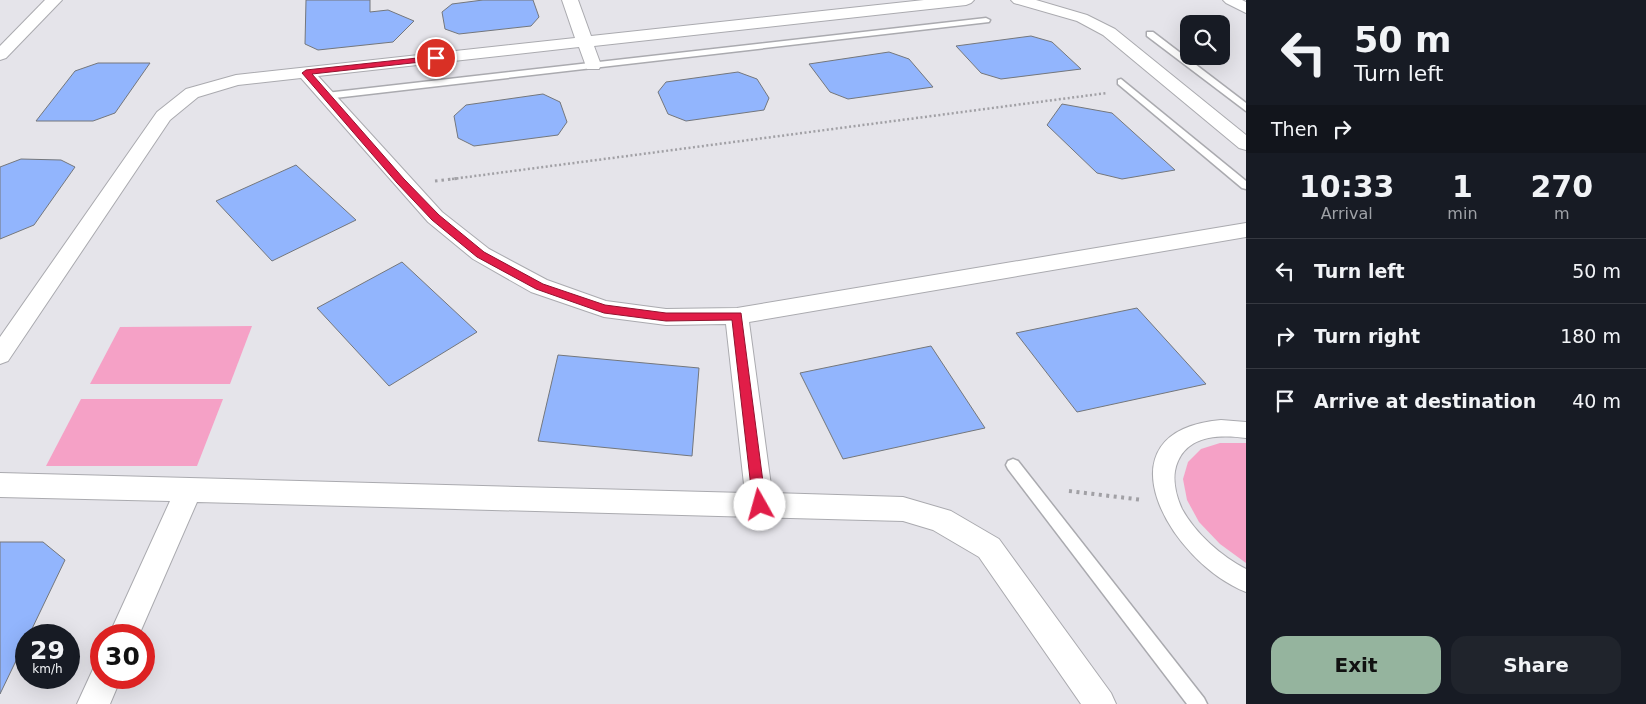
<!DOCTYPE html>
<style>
:root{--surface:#171b24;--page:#20242c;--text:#f1f3f6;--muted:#9ea1a6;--line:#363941;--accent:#95b49e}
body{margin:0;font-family:"DejaVu Sans",sans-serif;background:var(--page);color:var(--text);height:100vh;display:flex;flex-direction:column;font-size:19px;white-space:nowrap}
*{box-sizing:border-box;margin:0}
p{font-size:16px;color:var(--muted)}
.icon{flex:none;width:28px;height:28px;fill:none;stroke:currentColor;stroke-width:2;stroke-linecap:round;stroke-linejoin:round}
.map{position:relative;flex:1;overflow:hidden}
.drawer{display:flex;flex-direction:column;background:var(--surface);width:400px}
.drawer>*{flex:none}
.hud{background:#171b24;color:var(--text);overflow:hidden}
.fabs{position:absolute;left:1180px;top:15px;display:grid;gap:10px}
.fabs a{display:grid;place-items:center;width:50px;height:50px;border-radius:10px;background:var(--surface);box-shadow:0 5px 20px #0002;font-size:25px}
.speed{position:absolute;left:15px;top:624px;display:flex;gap:10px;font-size:25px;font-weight:700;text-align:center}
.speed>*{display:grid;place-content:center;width:65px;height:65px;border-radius:50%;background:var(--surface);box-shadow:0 5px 20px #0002;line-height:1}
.speed small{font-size:12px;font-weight:400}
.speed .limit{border:8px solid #d22;background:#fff;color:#111}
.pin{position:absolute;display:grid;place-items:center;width:42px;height:42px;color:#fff;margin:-21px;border:2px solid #fff;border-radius:50%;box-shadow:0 1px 5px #0007}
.me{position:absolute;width:55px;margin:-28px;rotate:353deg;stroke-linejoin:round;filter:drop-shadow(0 0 4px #0008)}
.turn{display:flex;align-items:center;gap:18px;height:105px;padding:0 25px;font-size:22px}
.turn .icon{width:65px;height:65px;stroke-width:2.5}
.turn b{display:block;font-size:35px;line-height:42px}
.then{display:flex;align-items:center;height:48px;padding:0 25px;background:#0003;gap:10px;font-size:19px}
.eta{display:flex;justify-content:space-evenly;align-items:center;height:85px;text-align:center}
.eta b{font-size:30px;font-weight:600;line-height:35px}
.button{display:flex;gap:10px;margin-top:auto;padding:10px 25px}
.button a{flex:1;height:58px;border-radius:15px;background:var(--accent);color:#111;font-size:20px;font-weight:600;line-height:58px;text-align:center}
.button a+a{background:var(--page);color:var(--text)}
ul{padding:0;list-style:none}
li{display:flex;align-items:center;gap:15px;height:65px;padding:0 25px;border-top:1px solid var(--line)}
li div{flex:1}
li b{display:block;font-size:19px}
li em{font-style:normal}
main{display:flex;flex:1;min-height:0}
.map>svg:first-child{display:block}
.green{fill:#f5a1c6}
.building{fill:#92b5fd;stroke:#74777c}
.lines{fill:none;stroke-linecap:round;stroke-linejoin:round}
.service-casing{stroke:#aaaaaf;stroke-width:3}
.pedestrian-casing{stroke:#aaaaaf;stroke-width:2}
.minor-casing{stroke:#aaaaaf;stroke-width:2}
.path-far2{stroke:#a1a0a5;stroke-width:2.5;stroke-dasharray:2 2.5;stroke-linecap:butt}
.path-far1{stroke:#a1a0a5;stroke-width:3;stroke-dasharray:2.5 4;stroke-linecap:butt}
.path{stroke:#a1a0a5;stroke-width:4;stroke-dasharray:3 4.5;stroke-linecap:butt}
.service{fill:#fff;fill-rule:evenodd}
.pedestrian{fill:#fff;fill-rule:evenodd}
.minor{fill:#fff;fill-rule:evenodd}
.route{fill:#e11d48;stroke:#92132f}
</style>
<main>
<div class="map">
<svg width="1246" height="704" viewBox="0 0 1246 704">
<rect width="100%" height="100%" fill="#e5e4ea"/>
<g class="green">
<polygon points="252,326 230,384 90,384 120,327"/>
<polygon points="81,399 223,399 197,466 46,466"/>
<polygon points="1220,443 1246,443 1246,563 1220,544 1199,522 1187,500 1183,479 1188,462 1201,449"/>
</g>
<g class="building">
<polygon points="306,0 370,0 370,12 388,10 414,21 393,42 318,50 305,44"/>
<polygon points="483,0 533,0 539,17 531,26 459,34 445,29 442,12 452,4"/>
<polygon points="1031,36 1052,42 1081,69 1001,79 981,73 956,46"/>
<polygon points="889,52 909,59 933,87 848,99 830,92 809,64"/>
<polygon points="98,63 150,63 115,113 93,121 36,121 75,71"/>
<polygon points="738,72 757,79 769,98 764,110 686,121 668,114 658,92 666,82"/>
<polygon points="543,94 560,102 567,122 558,135 474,146 458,138 454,116 466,105"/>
<polygon points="1062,104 1112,113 1175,170 1122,179 1097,173 1047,125"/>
<polygon points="21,159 61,160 75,167 34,225 0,239 0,167"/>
<polygon points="296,165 356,220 272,261 216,201"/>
<polygon points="402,262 477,332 389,386 317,308"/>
<polygon points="1137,308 1206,384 1077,412 1016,333"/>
<polygon points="931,346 985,428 843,459 800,373"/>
<polygon points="558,355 699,368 692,456 538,441"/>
<polygon points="0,542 43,542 65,560 29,635 26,635 26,640 0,694"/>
</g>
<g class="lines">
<defs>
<g id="service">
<polygon points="986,18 990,20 989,22 326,99 321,96 326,93"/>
<polygon points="1147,32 1153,32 1246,103 1246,111 1147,36"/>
<polygon points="1121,79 1246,181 1246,189 1242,188 1118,84 1118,80"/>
<polygon points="1013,459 1018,461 1204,698 1207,704 1187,704 1008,469 1006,465 1008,461"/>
</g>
<path id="pedestrian" d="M 1221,420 L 1246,422 L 1246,438 C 1216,434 1182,436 1175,471 C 1173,483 1177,498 1182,509 C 1196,534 1221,556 1246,569 L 1246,592 C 1170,562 1094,431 1221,420 Z"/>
<g id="minor">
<polygon points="45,0 62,0 6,58 0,60 0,46"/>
<polygon points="562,0 578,0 591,36 924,0 974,0 971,3 966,5 594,46 601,65 599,69 587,69 579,47 318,76 442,212 489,249 547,280 606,301 666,309 737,308 1246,223 1246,237 749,322 772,493 903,497 951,511 999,539 1111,693 1116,704 1081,704 979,557 933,530 903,521 197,502 139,635 109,635 170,501 0,497 0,473 745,493 726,324 666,325 604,317 531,292 473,259 428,222 301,78 238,85 198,97 170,120 8,361 0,364 0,337 157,112 186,89 236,75 575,38"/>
<polygon points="1011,0 1036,0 1087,15 1115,29 1246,135 1246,150 1239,148 1103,35 1077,21 1014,3"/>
<polygon points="1223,0 1242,0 1246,2 1246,13 1226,3"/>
<polygon points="101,664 101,678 121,678 110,704 77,704 94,667"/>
</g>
</defs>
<use href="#service" class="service-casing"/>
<use href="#pedestrian" class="pedestrian-casing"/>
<use href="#minor" class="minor-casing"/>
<polyline class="path-far2" points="452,179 1107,93"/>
<polyline class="path-far1" points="435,181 461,178"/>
<polyline class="path" points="1069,491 1143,500"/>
<use href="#service" class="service"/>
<use href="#pedestrian" class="pedestrian"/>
<use href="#minor" class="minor"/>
</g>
<polygon class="route" points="436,56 439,57 439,60 312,74 404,179 439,215 484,252 543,284 605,305 666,313 741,313 766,505 765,509 760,511 755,509 753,505 732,320 666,321 604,313 536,289 477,257 432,220 397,183 302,73 306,70"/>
</svg>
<div class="fabs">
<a><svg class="icon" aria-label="search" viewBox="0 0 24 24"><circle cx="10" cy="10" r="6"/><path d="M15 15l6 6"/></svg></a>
</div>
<div class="speed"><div>29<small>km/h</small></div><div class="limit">30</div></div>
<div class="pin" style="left:436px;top:58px;background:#d93025"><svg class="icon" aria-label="arrive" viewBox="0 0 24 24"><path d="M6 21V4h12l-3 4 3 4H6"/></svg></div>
<svg class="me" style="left:760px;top:505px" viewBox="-20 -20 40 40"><circle r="19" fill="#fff"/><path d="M0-13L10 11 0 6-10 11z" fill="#e11d48"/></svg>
</div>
<section class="drawer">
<div class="hud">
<div class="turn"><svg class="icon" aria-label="left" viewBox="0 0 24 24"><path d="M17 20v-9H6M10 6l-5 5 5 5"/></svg><div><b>50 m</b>Turn left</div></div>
<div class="then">Then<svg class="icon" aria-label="right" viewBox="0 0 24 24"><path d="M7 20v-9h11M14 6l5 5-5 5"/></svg></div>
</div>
<div class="eta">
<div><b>10:33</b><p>Arrival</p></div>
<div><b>1</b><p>min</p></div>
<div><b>270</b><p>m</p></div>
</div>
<ul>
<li><svg class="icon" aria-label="left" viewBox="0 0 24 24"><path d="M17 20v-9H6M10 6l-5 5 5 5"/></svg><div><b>Turn left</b></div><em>50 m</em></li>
<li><svg class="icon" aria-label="right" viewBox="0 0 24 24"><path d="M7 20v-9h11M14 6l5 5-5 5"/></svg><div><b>Turn right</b></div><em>180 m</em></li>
<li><svg class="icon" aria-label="arrive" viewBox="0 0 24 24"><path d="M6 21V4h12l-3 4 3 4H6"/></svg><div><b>Arrive at destination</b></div><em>40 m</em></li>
</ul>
<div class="button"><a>Exit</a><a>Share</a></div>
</section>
</main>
